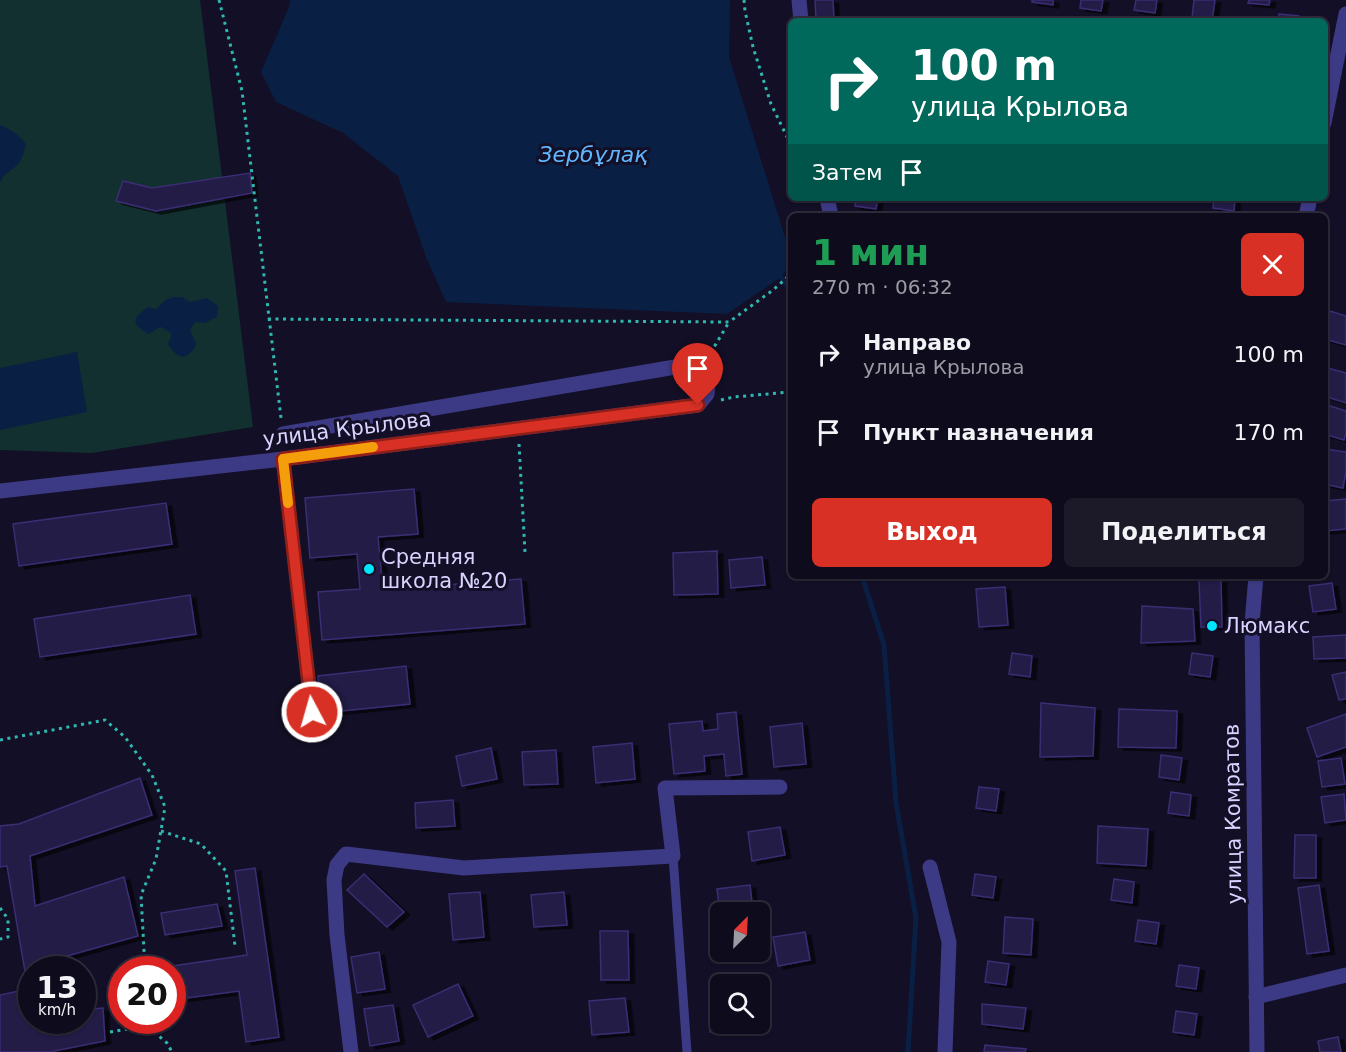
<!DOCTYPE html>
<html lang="ru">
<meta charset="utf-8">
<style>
:root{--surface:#0e0b1c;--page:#1c1929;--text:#f1f3f6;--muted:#9b9ba3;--line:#2e2b3b;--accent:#d93025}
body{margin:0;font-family:"DejaVu Sans",sans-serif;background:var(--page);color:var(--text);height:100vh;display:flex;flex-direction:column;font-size:22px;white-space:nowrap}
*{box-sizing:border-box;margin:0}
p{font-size:20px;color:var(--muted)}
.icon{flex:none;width:33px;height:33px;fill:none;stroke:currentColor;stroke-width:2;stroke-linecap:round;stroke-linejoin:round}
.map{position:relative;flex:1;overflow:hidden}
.details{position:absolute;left:788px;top:213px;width:540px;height:366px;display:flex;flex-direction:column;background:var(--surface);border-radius:9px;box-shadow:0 2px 4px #0004,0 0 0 2px var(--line)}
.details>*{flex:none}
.banner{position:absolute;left:788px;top:18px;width:540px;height:183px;border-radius:9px;box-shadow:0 2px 4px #0004,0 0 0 2px var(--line);background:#00695c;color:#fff;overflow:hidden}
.needle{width:39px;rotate:24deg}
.buttons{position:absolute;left:710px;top:902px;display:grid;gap:12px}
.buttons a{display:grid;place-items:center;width:60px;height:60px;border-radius:9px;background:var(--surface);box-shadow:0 2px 4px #0004,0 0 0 2px var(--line);font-size:30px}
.speed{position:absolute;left:18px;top:956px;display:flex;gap:12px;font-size:30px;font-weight:700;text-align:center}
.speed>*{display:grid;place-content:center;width:78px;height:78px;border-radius:50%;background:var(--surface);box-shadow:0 2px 4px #0004,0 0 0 2px var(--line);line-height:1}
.speed small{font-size:15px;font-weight:400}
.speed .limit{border:9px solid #d22;background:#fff;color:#111}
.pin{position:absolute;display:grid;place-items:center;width:51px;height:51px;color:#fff;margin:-62px -26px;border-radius:50% 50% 50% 0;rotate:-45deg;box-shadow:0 0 6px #0007}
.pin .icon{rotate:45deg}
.me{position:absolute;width:66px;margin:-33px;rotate:354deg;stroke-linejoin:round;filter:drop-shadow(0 0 4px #0008)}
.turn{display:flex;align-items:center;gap:21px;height:126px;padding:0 24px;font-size:27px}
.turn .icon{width:78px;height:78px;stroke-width:2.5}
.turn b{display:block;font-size:42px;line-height:51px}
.then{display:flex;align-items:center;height:57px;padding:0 24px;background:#0003;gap:12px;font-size:22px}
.round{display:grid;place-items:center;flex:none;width:63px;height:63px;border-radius:9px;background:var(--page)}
.overview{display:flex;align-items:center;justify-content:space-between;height:102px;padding:0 24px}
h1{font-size:36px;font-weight:700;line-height:45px;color:#1e9e55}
.action{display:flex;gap:12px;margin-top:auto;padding:12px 24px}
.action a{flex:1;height:69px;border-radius:9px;background:var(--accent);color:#fff;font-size:24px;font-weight:700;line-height:69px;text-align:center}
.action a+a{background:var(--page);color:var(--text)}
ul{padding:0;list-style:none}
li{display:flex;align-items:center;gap:18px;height:78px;padding:0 24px}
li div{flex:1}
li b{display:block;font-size:22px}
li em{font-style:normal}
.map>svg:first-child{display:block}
.green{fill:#12302f}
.water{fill:#0a1f44}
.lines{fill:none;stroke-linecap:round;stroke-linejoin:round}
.stream{stroke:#0a1f44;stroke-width:5}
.building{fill:#241b47;stroke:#3b2d73;stroke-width:1.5;filter:url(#shadow)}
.path{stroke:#2fb8b0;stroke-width:3;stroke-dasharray:3 4.5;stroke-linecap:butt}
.service{stroke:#3d3a85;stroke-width:9}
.minor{stroke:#3d3a85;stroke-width:15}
.route-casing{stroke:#8d1f18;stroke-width:15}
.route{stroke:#d93025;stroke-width:10}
.slow{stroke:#f59e0b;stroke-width:10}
.poi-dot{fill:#00e5ff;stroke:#130f26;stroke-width:2}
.labels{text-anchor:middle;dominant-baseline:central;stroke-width:6;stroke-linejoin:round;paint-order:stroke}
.street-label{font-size:21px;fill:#d9d4ff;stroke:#130f26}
.poi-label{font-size:21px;fill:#d9d4ff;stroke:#130f26;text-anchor:start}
.water-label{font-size:22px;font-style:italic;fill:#62b6ff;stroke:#130f26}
</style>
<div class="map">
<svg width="1346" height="1052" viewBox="0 0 1346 1052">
<defs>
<filter id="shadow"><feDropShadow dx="5.5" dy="3" stdDeviation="0" flood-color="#0009"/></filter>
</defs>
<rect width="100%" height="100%" fill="#130f26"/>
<polygon class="green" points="0,0 200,0 253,427 92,453 0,450"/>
<g class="water">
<polygon points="290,0 730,0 729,57 790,253 790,266 781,277 727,314 446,302 426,257 398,176 343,133 276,102 261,72 289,7"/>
<path d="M 0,125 C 11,129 19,135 26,144 C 24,151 23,158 18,164 C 12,171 3,173 0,183 Z"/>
<path d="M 173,297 L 182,297 L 190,302 L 207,298 L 218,306 L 217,317 L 205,323 L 195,322 L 190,330 L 196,344 C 189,361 177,360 168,344 L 172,334 L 161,327 C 156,328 154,332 148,334 L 137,326 L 135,320 C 138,314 142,311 148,307 L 156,309 L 166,300 Z"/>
<polygon points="77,352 87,412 0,430 0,368"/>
</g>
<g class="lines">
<g class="stream">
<polyline points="781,277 790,290"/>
<polyline points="862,576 884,645 896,803 916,918 908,1052"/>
</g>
</g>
<g class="building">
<polygon points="815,0 833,0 834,21 816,21"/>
<polygon points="1032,0 1053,0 1053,5 1032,2"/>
<polygon points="1081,0 1103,0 1101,11 1080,8"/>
<polygon points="1136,0 1157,0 1155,13 1134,10"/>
<polygon points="1194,0 1215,0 1212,21 1192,18"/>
<polygon points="1249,0 1270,0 1269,5 1248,3"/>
<polygon points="1279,14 1299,16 1299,21 1278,21"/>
<polygon points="250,173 252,193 156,211 116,201 123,181 152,188"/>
<polygon points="856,198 878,198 876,209 855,206"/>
<polygon points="1214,198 1235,198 1234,211 1213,208"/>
<polygon points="1330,311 1346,316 1346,345 1324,339 1324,330"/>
<polygon points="1324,367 1346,373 1346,403 1324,396"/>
<polygon points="1324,404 1346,411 1346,433 1344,440 1324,434"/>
<polygon points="1324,449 1346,452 1346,471 1343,488 1324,484"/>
<polygon points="414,489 418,534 378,537 383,590 521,579 525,624 322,640 318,592 360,589 357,554 310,558 305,498"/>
<polygon points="1346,499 1346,529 1324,531 1324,501"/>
<polygon points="166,503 172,544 19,566 13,524"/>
<polygon points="717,551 718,594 674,595 673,553"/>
<polygon points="762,557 765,585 731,588 729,560"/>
<polygon points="1199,580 1221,580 1222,627 1201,627"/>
<polygon points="1332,583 1336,609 1313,612 1309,586"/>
<polygon points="1005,587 1008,625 979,627 976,589"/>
<polygon points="190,595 196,634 40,657 34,619"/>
<polygon points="1142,606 1193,609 1195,641 1141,643"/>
<polygon points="1346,635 1346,658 1314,659 1313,637"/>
<polygon points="1012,653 1032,656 1030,677 1009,674"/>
<polygon points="1192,653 1213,656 1210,677 1189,674"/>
<polygon points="406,666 410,704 322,713 318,676"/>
<polygon points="1346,672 1346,699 1339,700 1332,675"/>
<polygon points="1041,703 1095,708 1093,756 1040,757"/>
<polygon points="1119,709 1177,711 1176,748 1118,747"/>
<polygon points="736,712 742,774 726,776 724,754 704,756 705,771 674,774 669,724 702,721 703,731 718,729 717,714"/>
<polygon points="1346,714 1346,747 1317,757 1307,728"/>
<polygon points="802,723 806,764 774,767 770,727"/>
<polygon points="632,743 635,779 596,783 593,747"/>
<polygon points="491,748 497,779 462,786 456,756"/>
<polygon points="556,750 558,784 524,785 522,752"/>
<polygon points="1161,755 1182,758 1179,780 1159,777"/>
<polygon points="1341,758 1345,784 1322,787 1318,761"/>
<polygon points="140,778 152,815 30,856 35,906 124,877 138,936 49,961 50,969 32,969 32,1020 82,1020 82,1010 103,1008 105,1041 54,1051 54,1052 0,1052 0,995 28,989 7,866 0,867 0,826 19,824"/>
<polygon points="979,787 999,789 996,811 976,808"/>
<polygon points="1171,792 1191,795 1189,816 1168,813"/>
<polygon points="1344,794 1346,820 1325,823 1321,797"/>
<polygon points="453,800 455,826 416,828 415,803"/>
<polygon points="1098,826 1148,829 1146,866 1097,863"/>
<polygon points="780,827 785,855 752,861 748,832"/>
<polygon points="1295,835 1316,835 1316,878 1294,878"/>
<polygon points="255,868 279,1037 246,1042 239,991 172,1000 172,969 166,969 166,967 247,955 235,871"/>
<polygon points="364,874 404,912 387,927 347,890"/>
<polygon points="975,874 996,877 993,898 972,895"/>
<polygon points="1114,879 1134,882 1132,903 1111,900"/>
<polygon points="750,885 753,912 720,912 720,913 717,889"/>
<polygon points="1319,885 1329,951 1307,954 1298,888"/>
<polygon points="480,892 484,937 453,940 449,894"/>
<polygon points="564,892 567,925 534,927 531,895"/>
<polygon points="217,904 222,926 165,935 161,913"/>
<polygon points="1005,917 1033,919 1031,955 1003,953"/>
<polygon points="1138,920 1159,923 1156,944 1135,941"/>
<polygon points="600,931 628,931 629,980 601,980"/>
<polygon points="805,932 810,960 778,966 773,937"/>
<polygon points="379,952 385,989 357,993 351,957"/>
<polygon points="988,961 1009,964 1006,985 985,982"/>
<polygon points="1179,965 1199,968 1196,989 1176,986"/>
<polygon points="458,984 473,1016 428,1037 413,1005"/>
<polygon points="625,998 629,1032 592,1035 589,1001"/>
<polygon points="709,1002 720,1002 720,1023 738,1023 738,1031 710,1032"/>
<polygon points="982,1004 1026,1008 1023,1029 982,1024"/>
<polygon points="393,1005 399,1041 370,1046 364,1009"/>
<polygon points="1176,1011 1197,1014 1194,1035 1173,1032"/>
<polygon points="1338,1037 1341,1052 1320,1052 1318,1041"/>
<polygon points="985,1045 1026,1049 1025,1052 984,1052"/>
</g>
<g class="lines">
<g class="path">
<polyline points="219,0 242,91 281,418"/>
<polyline points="744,0 745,11 753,47 771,104 790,143"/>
<polyline points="268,319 729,322 773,290 790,275"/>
<polyline points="705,358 716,344 729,322"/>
<polyline points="721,400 734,397 790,392"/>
<polyline points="519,444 525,552"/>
<polyline points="0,740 105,720 125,737 152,775 165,807 156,859 141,895 145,969"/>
<polyline points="161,831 201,844 226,871 235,946"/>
<polyline points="0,908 8,919 8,937 0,939"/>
<polyline points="147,1020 147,1026 167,1043 172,1052"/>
<polyline points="110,1032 147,1026"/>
</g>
<g class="service">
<polyline points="283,459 311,712"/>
<polyline points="673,856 687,1052"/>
</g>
<g class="minor">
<polyline points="799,0 801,21"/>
<polyline points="1324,123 1346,14"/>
<polyline points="827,198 831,216"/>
<polyline points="1306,216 1310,198"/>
<polyline points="0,491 283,459 698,405 707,394 708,383 696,369 675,367 283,434"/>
<polyline points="1256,576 1252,623 1257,1052"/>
<polyline points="930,867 949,942 945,1052"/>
<polyline points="1256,997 1346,975"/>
<polyline points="351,1052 337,935 334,880 337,865 346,854 464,868 673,856 665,788 780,787"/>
</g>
</g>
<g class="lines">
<defs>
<polyline id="route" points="312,712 283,459 698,405"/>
</defs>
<use href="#route" class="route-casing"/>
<use href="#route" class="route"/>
<polyline class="slow" points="288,503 283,459 373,447"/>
</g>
<g class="poi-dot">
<circle cx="369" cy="569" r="6"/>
<circle cx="1212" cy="626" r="6"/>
</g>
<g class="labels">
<g class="street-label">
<text transform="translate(347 429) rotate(-7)">улица Крылова</text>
<text transform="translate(1233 814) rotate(-91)">улица Комратов</text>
</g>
<g class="poi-label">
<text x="381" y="557">Средняя<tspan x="381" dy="24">школа №20</tspan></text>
<text x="1224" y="626">Люмакс</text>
</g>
<g class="water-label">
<text x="593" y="154">Зербұлақ</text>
</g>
</g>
</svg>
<div class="buttons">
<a><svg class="needle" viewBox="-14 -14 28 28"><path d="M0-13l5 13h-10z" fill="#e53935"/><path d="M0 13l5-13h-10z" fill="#9b9ba3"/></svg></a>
<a><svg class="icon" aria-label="search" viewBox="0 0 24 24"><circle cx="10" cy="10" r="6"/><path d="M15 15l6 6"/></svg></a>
</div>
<div class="speed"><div>13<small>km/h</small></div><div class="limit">20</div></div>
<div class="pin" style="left:698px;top:405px;background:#d93025"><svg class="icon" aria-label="arrive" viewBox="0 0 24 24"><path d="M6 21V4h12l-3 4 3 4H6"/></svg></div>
<svg class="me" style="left:312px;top:712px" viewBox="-20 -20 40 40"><circle r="17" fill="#d93025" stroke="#fff" stroke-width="3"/><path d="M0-11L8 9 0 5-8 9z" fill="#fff"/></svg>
<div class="banner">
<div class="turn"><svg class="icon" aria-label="right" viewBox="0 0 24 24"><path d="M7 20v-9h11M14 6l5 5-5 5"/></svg><div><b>100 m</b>улица Крылова</div></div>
<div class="then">Затем<svg class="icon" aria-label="arrive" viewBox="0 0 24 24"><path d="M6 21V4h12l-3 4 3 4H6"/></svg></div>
</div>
<section class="details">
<div class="overview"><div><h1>1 мин</h1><p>270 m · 06:32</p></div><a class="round" style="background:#d93025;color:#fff"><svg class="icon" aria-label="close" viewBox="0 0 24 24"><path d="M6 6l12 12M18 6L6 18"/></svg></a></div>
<ul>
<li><svg class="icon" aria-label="right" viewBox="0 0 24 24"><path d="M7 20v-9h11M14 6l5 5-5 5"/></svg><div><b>Направо</b><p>улица Крылова</p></div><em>100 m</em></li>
<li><svg class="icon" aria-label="arrive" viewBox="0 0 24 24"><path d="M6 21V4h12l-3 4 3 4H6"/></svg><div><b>Пункт назначения</b></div><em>170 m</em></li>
</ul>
<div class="action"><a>Выход</a><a>Поделиться</a></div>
</section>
</div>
